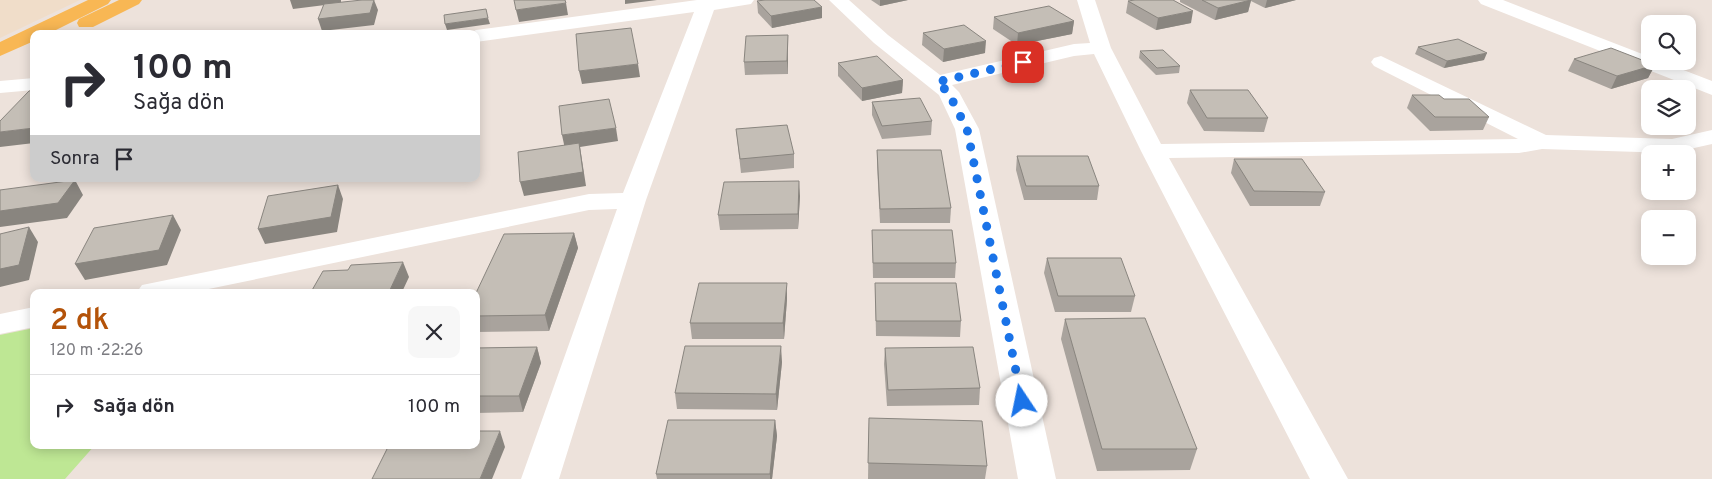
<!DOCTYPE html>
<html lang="tr">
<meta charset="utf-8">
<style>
:root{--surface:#fff;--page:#f7f7f7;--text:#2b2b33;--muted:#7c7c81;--line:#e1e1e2;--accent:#b45309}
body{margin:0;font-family:Overpass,sans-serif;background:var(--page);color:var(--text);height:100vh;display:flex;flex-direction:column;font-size:19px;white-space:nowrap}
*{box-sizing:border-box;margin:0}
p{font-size:16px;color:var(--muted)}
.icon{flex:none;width:28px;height:28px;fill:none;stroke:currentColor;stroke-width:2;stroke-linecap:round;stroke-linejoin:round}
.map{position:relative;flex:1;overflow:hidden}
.drawer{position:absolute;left:30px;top:289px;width:450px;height:160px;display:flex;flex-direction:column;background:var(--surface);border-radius:10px;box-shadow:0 2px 12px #0003}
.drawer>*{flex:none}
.hud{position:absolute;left:30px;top:30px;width:450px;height:152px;border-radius:10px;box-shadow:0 2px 12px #0003;background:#fff;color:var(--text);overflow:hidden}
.controls{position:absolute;left:1641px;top:15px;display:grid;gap:10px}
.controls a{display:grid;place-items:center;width:55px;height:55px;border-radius:10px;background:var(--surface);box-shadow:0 2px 12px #0003;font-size:25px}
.pin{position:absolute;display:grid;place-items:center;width:42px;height:42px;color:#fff;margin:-21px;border-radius:10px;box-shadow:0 2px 8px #0006}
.me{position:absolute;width:55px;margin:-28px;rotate:349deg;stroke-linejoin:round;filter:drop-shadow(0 0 4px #0008)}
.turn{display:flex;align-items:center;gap:18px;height:105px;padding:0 20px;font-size:22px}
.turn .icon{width:65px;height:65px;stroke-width:2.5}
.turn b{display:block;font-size:35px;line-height:42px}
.then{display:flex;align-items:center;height:48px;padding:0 20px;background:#0003;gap:10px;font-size:19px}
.round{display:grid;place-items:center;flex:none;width:52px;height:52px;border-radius:10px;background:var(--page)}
.summary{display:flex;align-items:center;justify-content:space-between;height:85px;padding:0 20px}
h1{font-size:30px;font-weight:600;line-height:38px;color:var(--accent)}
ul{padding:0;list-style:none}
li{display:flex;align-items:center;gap:15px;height:65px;padding:0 20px;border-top:1px solid var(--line)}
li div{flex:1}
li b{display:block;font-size:19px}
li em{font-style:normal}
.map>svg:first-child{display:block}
.education{fill:#f0ddc9}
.green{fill:#bee794}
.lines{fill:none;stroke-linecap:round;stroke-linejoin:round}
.minor{fill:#fff;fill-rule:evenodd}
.major{fill:#f8b754;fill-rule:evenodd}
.wall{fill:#a9a39d}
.shaded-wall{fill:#89857f}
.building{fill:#c4beb6;stroke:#89857f}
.route{stroke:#1a73e8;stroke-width:9;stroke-dasharray:0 16.2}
</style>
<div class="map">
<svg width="1712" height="479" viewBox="0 0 1712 479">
<rect width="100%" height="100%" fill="#ede2db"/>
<polygon class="education" points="0,0 80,0 0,38"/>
<polygon class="green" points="34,328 34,445 95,445 65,479 0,479 0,335"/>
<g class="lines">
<g class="minor">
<polygon points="697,0 754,0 751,4 714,10 646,200 559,479 521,479 617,209 589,210 194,292 137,292 142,285 152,283 589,194 623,193 694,12 476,42 476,34 468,34 476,30"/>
<polygon points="829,0 849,0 888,35 940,75 1074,44 1090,43 1077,0 1095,0 1111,48 1161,144 1518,139 1374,66 1371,62 1374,58 1381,56 1546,135 1672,139 1712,130 1712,144 1672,153 1542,149 1519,153 1169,158 1348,479 1310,479 1141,151 1094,54 1074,56 952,85 959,92 979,129 1056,479 1018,479 955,129 939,95 874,43"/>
<polygon points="1478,0 1503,0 1650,57 1650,61 1660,61 1712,81 1712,95 1481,4"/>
<polygon points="34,78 34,90 0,93 0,81"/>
<polygon points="34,307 34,327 0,334 0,314"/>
</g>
<g class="major">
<polygon points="88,0 111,0 108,4 48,34 34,34 34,41 0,56 0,42"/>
<polygon points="119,0 142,0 139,4 93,27 79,27 77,23 79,19"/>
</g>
</g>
<g class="wall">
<polygon points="871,0 908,0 880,6"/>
<polygon points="1180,0 1296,0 1265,8 1251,1 1248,12 1215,20 1180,2"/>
<polygon points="757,1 822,18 772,28 758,13"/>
<polygon points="1128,1 1191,23 1156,30 1126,13"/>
<polygon points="994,17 1074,21 1072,34 1017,45 993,29"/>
<polygon points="923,33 985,53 943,62 922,45"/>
<polygon points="788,35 788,74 745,75 744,62"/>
<polygon points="1418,47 1484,60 1444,68 1415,54"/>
<polygon points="1140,51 1180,66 1179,73 1156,75 1139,58"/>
<polygon points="1574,59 1655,65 1648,78 1611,89 1568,71"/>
<polygon points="838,63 903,80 902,93 862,101 838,76"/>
<polygon points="1190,90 1268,118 1264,132 1204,131 1187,103"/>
<polygon points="1412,95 1444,99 1489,117 1483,130 1430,131 1407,108"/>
<polygon points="872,102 932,121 931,135 882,139 872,115"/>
<polygon points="736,129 794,154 794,168 741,173"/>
<polygon points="877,150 951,208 950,223 880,223 877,164"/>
<polygon points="1017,156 1099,186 1097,200 1024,200 1016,170"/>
<polygon points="1234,159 1325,192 1320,206 1250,206 1231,173"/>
<polygon points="800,196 798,229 720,230 718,215"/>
<polygon points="872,230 956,263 955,278 873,278"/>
<polygon points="574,233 578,248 549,331 476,332 476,293"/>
<polygon points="1047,258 1135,296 1131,312 1055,312 1044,273"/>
<polygon points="875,283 961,321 960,337 876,336"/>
<polygon points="787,299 784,339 692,339 690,323"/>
<polygon points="1065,319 1197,449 1190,470 1097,471 1061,339"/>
<polygon points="537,347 541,363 523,412 476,413 476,348"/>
<polygon points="885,348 980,388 979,405 887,406 884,364"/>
<polygon points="782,362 777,410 677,409 675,393"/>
<polygon points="869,418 987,466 985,479 868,479"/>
<polygon points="775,420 777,436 772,479 657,479 656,474"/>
</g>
<g class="shaded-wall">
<polygon points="290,0 341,0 341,3 293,9"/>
<polygon points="374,0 378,10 374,25 322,31 318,19"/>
<polygon points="625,0 657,0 625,4"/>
<polygon points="880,0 908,0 880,6"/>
<polygon points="1251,0 1248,12 1215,20 1218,8"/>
<polygon points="1267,0 1296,0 1265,8"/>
<polygon points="566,3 568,15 519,22 516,10"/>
<polygon points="822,7 822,18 772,28 771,16"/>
<polygon points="1193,11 1191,23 1156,30 1158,18"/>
<polygon points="488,18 490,24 447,30 445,24"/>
<polygon points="1074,21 1072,34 1017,45 1018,33"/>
<polygon points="788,35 788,74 787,61"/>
<polygon points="986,41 985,53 943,62 944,49"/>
<polygon points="1487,53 1484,60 1444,68 1447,61"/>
<polygon points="638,64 640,77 582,84 579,71"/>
<polygon points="1655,65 1648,78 1611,89 1617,76"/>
<polygon points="903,80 902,93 862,101 862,88"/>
<polygon points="34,128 34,143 0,147 0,132"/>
<polygon points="616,128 618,141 580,147 586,186 524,196 520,182 565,149 562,135"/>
<polygon points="75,180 83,195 67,218 0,227 0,211"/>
<polygon points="799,181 800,196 798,229 798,214"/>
<polygon points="338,185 343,199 337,232 265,244 258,229"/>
<polygon points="173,215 181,230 167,265 85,280 75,264"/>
<polygon points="29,227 38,242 29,280 0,287 0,269"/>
<polygon points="574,233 578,248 549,331 545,315"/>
<polygon points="403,262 409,277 402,292 389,292"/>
<polygon points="787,283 787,299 784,339 783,323"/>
<polygon points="781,346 782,362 777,410 776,394"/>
<polygon points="537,347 541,363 523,412 519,396"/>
<polygon points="775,420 777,436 772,479 770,479 770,474"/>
<polygon points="500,431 505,447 492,479 480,479"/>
</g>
<g class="building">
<polygon points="362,0 374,0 370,13 318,19 324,4"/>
<polygon points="514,0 565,0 566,3 516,10"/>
<polygon points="765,0 814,0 822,7 771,16 757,1"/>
<polygon points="1135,0 1173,0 1193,11 1158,18 1128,1"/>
<polygon points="1202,0 1251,0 1218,8"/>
<polygon points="1049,6 1074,21 1018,33 994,17"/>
<polygon points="486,9 488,18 445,24 444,15"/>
<polygon points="964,25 986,41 944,49 923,33"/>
<polygon points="631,28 638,64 579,71 576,34"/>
<polygon points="788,35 787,61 744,62 746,36"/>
<polygon points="1458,39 1487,53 1447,61 1418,47"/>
<polygon points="1611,48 1655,65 1617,76 1574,59"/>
<polygon points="1163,50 1180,66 1157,68 1140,51"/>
<polygon points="877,56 903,80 862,88 838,63"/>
<polygon points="34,90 34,128 0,132 0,121 29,91"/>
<polygon points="1190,90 1248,90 1268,118 1207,118"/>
<polygon points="1412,95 1439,95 1444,99 1469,99 1489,117 1435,117"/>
<polygon points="920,98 932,121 882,126 872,102"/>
<polygon points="609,99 616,128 562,135 559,106"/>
<polygon points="787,125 794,154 740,159 736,129"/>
<polygon points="579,143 583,172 520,182 518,152"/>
<polygon points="877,150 941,150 951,208 880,209"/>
<polygon points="1017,156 1088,156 1099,186 1026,186"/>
<polygon points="1234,159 1302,159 1325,192 1254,191"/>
<polygon points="75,180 58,203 0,211 0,190"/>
<polygon points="799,181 798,214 718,215 724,182"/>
<polygon points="338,185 331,217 258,229 268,196"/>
<polygon points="173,215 159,250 75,264 94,228"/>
<polygon points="29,227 19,265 0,269 0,234"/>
<polygon points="872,230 952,230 956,263 873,263"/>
<polygon points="574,233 545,315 476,316 476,293 504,234"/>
<polygon points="1047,258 1121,258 1135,296 1058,296"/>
<polygon points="403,262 389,292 311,292 323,271 348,270 351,265"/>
<polygon points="699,283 787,283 783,323 690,323"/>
<polygon points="875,283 956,283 961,321 876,321"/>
<polygon points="1145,318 1197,449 1102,449 1065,319"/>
<polygon points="685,346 781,346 776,394 675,393"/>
<polygon points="537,347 519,396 476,396 476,348"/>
<polygon points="973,347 980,388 888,390 885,348"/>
<polygon points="869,418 982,421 987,466 868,463"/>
<polygon points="668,420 775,420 770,474 656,474"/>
<polygon points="476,431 500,431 480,479 372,479 389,445 476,445"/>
</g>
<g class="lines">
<polyline class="route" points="1022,401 967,129 948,92 937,82 1023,62"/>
</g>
</svg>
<div class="controls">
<a><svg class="icon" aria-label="search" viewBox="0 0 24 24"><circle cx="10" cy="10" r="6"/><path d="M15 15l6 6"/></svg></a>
<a><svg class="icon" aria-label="layers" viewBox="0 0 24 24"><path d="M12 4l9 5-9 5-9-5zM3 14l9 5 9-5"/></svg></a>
<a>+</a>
<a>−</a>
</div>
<div class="pin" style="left:1023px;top:62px;background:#d93025"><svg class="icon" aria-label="arrive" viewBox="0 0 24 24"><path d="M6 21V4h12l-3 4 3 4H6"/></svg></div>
<svg class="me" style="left:1022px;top:401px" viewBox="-20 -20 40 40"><circle r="19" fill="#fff"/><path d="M0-13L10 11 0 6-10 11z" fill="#1a73e8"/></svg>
<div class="hud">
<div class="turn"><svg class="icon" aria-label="right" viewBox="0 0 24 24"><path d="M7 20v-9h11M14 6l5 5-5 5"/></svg><div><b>100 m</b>Sağa dön</div></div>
<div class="then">Sonra<svg class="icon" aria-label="arrive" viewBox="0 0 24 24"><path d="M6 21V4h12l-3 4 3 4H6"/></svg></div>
</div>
<section class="drawer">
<div class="summary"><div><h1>2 dk</h1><p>120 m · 22:26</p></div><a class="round"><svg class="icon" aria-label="close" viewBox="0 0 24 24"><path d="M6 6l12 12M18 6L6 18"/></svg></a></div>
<ul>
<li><svg class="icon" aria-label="right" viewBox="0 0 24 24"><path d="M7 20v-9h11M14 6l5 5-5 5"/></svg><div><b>Sağa dön</b></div><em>100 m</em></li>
</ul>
</section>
</div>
